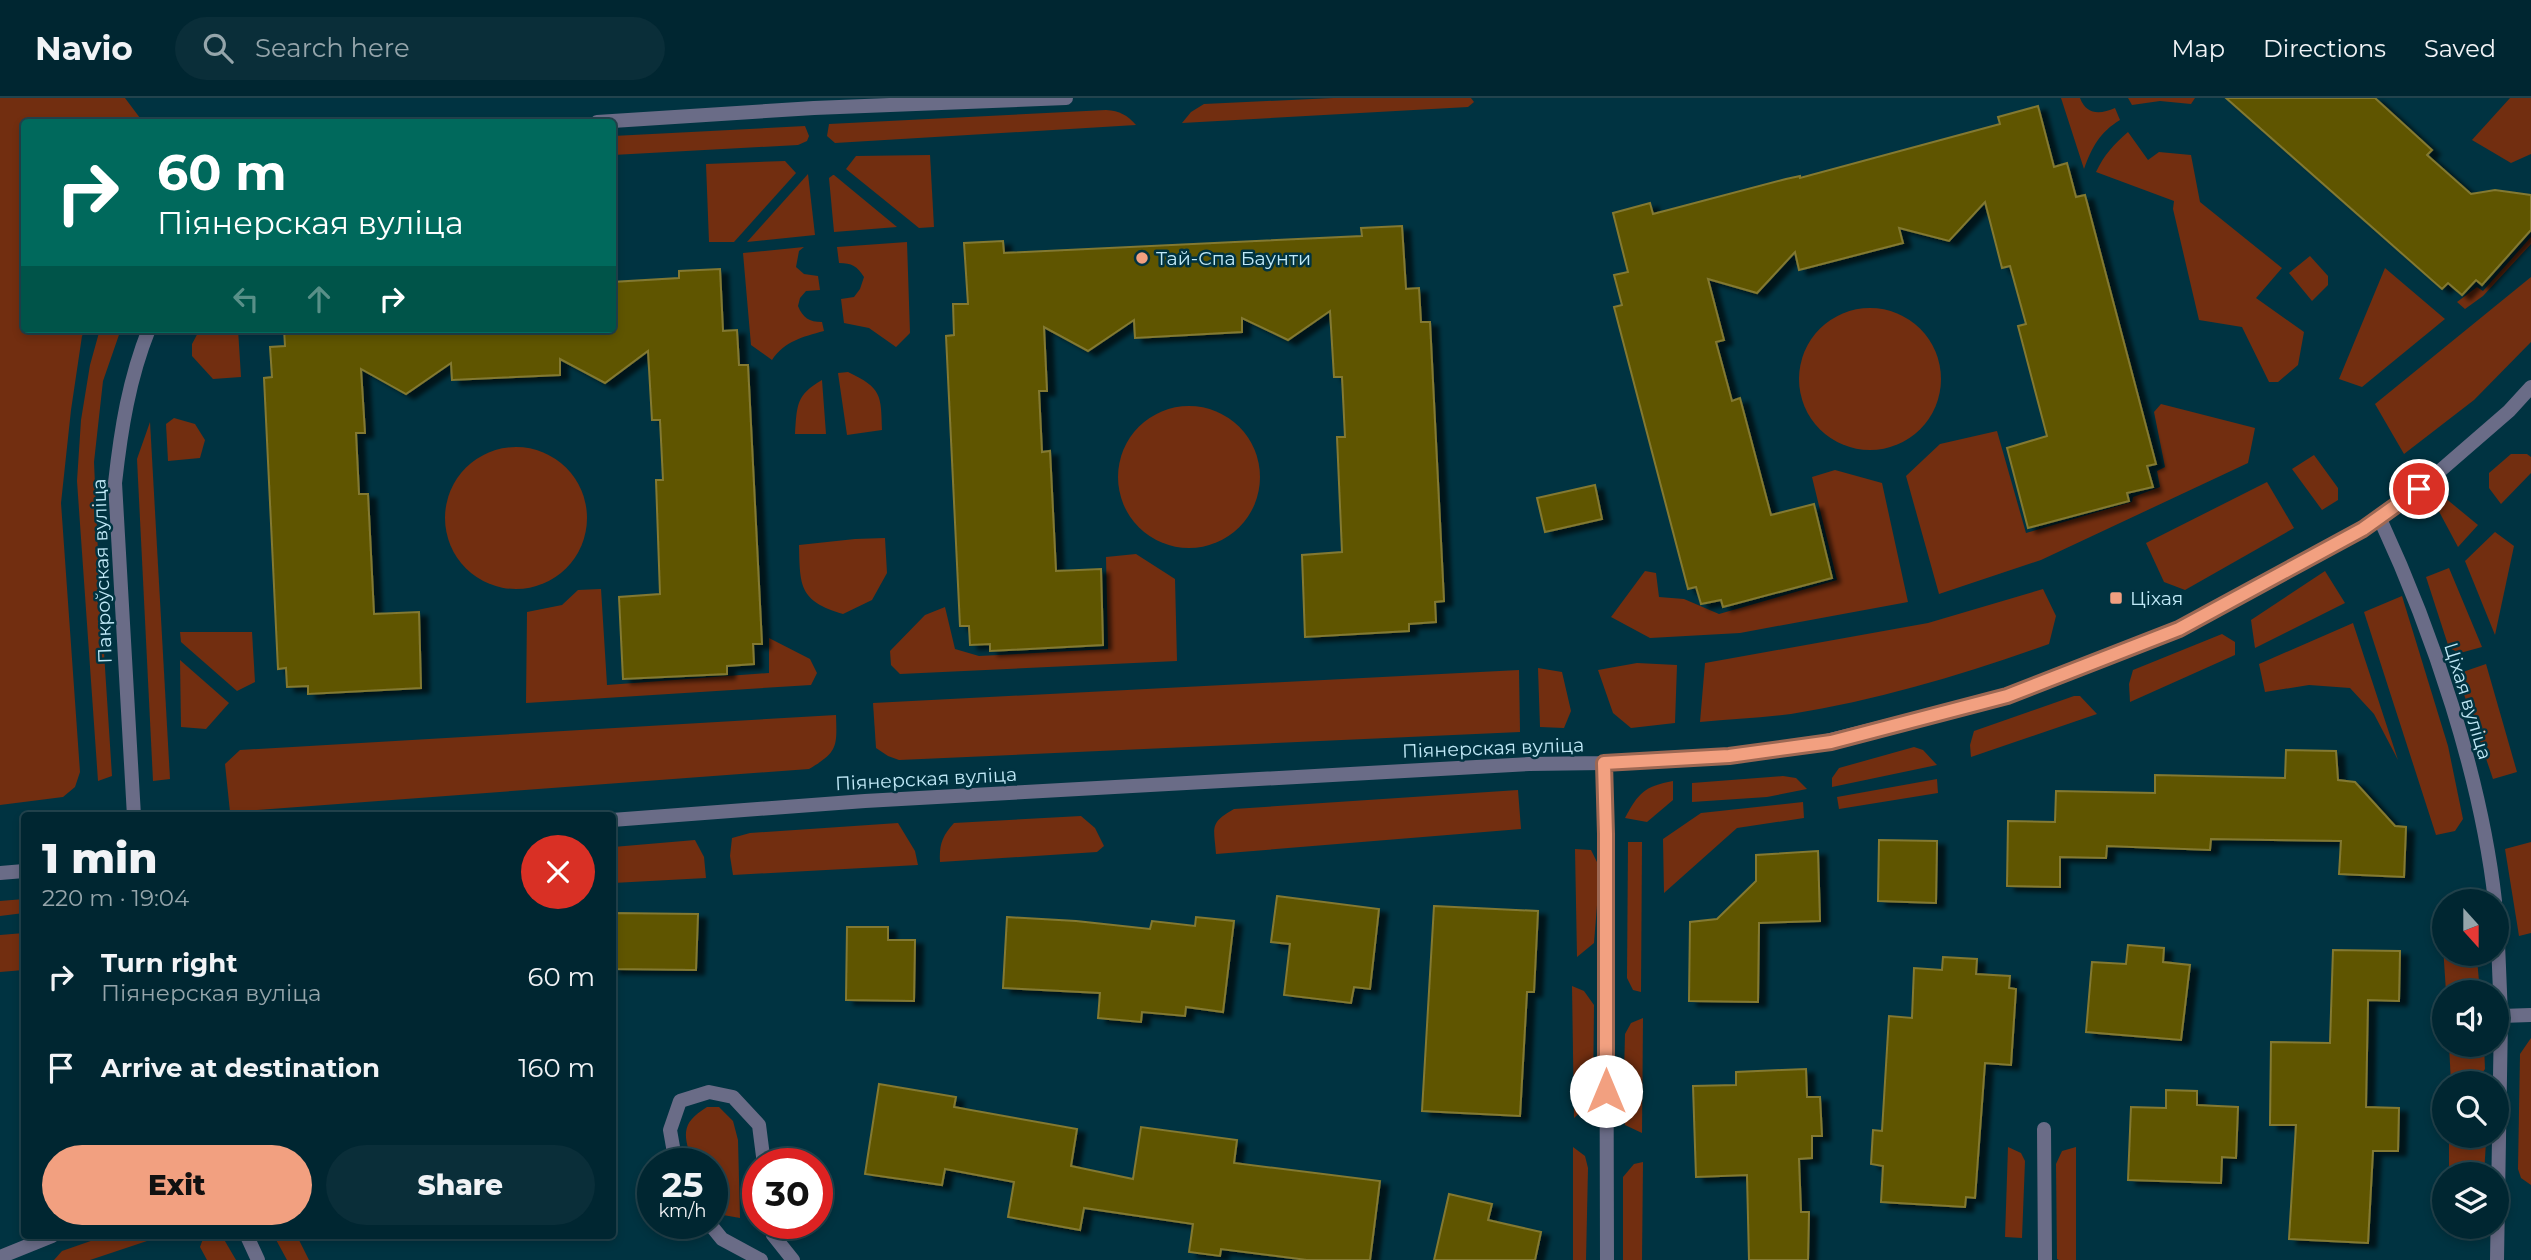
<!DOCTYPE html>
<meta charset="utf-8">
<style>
:root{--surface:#002631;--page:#0a2e39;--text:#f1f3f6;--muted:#95a5ab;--line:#22434d;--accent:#f2a080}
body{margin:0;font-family:Montserrat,sans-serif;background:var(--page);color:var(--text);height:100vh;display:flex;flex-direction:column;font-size:26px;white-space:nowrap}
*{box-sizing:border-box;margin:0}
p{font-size:23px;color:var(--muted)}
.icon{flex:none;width:38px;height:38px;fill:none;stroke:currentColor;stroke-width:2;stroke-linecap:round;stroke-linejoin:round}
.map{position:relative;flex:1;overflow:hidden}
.panel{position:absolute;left:21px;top:714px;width:595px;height:427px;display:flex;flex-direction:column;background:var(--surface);border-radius:7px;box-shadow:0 4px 10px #0003,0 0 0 2px var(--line)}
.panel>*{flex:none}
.guide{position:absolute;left:21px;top:21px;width:595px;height:214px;border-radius:7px;box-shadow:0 4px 10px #0003,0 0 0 2px var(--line);background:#00695c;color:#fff;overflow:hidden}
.needle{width:46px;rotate:159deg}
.buttons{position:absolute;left:2432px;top:791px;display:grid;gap:14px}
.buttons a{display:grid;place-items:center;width:77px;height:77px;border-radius:50%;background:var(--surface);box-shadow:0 4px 10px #0003,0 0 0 2px var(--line);font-size:35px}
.speed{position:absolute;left:637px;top:1050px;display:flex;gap:14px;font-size:35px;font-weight:700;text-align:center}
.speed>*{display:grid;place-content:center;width:91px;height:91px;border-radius:50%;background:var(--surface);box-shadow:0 4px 10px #0003,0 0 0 2px var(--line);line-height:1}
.speed small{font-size:18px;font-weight:400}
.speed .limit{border:10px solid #d22;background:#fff;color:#111}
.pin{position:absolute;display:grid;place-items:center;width:60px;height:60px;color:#fff;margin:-30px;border:4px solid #fff;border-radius:50%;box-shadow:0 2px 7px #0007}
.me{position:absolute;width:77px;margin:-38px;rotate:0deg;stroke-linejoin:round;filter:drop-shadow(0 0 5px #0008)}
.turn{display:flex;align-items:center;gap:24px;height:147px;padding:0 21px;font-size:32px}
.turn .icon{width:91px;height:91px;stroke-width:2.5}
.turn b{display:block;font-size:49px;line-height:60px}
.lanes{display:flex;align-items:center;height:66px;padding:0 21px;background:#0003;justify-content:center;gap:35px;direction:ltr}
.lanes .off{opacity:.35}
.round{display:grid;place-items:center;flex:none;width:74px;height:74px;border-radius:37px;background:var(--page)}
.summary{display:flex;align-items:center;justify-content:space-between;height:119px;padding:0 21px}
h1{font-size:42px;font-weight:800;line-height:52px}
.action{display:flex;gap:14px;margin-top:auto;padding:14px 21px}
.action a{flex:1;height:80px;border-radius:42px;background:var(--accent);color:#111;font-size:28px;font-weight:800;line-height:80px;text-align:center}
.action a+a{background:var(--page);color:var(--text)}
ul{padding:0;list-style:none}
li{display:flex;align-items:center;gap:21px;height:91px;padding:0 21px}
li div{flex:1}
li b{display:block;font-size:26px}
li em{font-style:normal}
header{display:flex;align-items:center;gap:42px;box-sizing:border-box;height:98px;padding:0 35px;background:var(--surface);border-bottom:2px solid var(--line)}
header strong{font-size:33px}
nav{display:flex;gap:38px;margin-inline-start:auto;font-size:24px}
.search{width:490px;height:63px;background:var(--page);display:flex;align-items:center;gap:18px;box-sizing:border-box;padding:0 24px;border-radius:38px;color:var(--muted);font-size:26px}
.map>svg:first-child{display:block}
.green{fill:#722e10}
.building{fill:#5f5500;stroke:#837931;stroke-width:2;filter:url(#shadow)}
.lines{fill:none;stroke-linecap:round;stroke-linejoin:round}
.street{stroke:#6a6c87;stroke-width:14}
.route-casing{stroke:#9d6853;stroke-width:18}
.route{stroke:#f2a080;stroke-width:12}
.poi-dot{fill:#f2a080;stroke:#003341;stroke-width:2.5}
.labels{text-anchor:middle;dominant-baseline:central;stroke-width:5;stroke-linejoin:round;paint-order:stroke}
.poi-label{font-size:19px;fill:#c0e9f7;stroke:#003341;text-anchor:start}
.street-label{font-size:19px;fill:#c0e9f7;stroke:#003341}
</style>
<header>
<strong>Navio</strong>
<div class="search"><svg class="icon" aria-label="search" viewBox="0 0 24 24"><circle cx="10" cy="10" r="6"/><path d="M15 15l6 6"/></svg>Search here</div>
<nav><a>Map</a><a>Directions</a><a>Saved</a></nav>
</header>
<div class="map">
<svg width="2531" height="1162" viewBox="0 0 2531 1162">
<defs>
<filter id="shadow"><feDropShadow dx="8" dy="4.5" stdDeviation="2" flood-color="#0009"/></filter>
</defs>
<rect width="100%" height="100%" fill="#003341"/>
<g class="green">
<polygon points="0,0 125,0 140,20 147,24 24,24 24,231 86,231 82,238 71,312 61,405 80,674 75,689 63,699 0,707"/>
<polygon points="1333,0 1471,0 1474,4 1468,9 1182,25 1191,14 1204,6"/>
<path d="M 2061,0 L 2080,0 C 2087,18 2101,16 2115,10 L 2120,22 C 2100,34 2092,49 2084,71 Z"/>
<polygon points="2128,0 2195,0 2191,6 2160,3 2132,7"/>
<polygon points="2510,0 2531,0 2531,56 2511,65 2472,42"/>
<path d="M 1106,12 C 1120,13 1127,17 1136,27 L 835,45 L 827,38 L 829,26 Z"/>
<polygon points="805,28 809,38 807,43 798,47 613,57 613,38"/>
<path d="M 2128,34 L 2148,62 L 2159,54 L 2191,57 L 2200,104 L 2282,170 L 2256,200 L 2304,234 L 2298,267 L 2278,284 L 2269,284 L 2242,229 L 2199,222 L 2173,111 L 2174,103 L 2096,74 C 2104,57 2114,46 2128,34 Z"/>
<polygon points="930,57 934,129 919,130 846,71 856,58"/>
<polygon points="785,63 796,75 734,144 709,144 706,66"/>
<polygon points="808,76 815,137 747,144"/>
<polygon points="833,77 834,77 897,129 834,134 829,80"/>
<polygon points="2531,139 2531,146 2483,198 2465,211 2457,204 2477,189 2483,193"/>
<path d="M 907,144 L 910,235 L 896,249 L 869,230 L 844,225 L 841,201 L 854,199 L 860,191 L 864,179 C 857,168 852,165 839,165 L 837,149 Z"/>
<path d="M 804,149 L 799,153 L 796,169 L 804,176 L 818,178 L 820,192 L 806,193 L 800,200 L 798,208 C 803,220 809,224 822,224 L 824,233 C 802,239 785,243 772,262 L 751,247 L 743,155 Z"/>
<polygon points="2310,158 2328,178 2328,187 2312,203 2289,175"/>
<polygon points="2385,170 2445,221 2362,289 2339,281"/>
<polygon points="2531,179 2531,244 2474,302 2404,356 2375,306"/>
<circle cx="1870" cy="281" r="71"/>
<polygon points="100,231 121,231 103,283 94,364 99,477 112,678 98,683 77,383 81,322 90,267"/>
<polygon points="200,231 238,231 241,279 213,281 192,258 192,246"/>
<path d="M 848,274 C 882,290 881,297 882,332 L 847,337 L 838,275 Z"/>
<path d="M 822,282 L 826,336 L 795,336 C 797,307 796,297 822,282 Z"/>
<polygon points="2161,306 2255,330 2248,365 2041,462 1939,496 1906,378 1940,346 1997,333 2026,435 2132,404 2133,399 2160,389 2157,373 2165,369 2154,314"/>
<circle cx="1189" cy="379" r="71"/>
<polygon points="174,320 195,326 205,342 200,360 168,363 166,326"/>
<polygon points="150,324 170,681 153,683 137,361"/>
<circle cx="516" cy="420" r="71"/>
<polygon points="2511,356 2527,356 2531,359 2531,375 2501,406 2489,390 2489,375"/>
<polygon points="2314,357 2338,390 2338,402 2322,412 2292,371"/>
<polygon points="1835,372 1882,385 1908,504 1740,535 1650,540 1611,519 1645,473 1656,475 1659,499 1684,501 1719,516 1837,482 1812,379"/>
<polygon points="2267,384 2294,430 2185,492 2164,484 2146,445"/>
<polygon points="2444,399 2478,427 2458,449 2435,406"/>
<polygon points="2495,434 2514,448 2495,537 2465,463"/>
<path d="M 885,440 L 887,475 L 872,502 L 843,516 C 799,503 800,488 799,447 L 855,441 Z"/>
<polygon points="1136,456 1175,481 1177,563 900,576 891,567 890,553 925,517 945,509 955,551 979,558 1108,551 1106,459"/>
<polygon points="2449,470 2482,549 2460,555 2449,550 2426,479"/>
<polygon points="2325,473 2345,505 2255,550 2251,522"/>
<polygon points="601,491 607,587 769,575 769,540 810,561 817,575 811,587 526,605 527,514 562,507 578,492"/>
<path d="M 2043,491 L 2056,518 L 2049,546 C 1965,576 1879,602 1791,616 C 1761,620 1730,621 1700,624 L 1705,565 L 1928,525 Z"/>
<polygon points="2402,498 2448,648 2463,721 2455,733 2436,737 2364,514"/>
<polygon points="2353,525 2398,662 2374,616 2350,590 2309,587 2265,594 2259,566"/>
<polygon points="180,534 252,534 255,584 237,593 181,544"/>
<polygon points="2222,536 2235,544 2235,557 2130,604 2129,586 2133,572"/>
<polygon points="180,562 229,605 206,631 181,629"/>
<polygon points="1637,565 1677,567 1675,625 1631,630 1613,615 1598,572"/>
<polygon points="2486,566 2517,674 2493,681 2457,576"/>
<polygon points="1538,570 1562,574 1571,613 1564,630 1540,629"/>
<polygon points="1519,572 1520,634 899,662 888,658 876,650 873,605"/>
<polygon points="2074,598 2080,598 2097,616 1971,659 1970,647 1974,633"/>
<path d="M 836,617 C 837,649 838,654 809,671 L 230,714 L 225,666 L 240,652 Z"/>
<polygon points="1914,649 1923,652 1937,667 1832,689 1832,680 1839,670"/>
<polygon points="1783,678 1796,680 1807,691 1767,699 1692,704 1692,685"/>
<polygon points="1937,681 1938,695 1839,711 1837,699"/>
<path d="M 1673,683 L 1673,702 L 1647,724 L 1625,720 C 1638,695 1645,688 1673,683 Z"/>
<path d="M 1518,692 L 1521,731 L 1216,756 C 1214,729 1209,725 1234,711 Z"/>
<polygon points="1803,704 1804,720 1737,730 1664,795 1663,741 1701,715"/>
<path d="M 1081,718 L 1095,730 L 1104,748 L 1097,754 L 940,764 C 939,747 942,738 954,725 Z"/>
<polygon points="898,725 915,753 918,767 733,777 730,758 732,740 750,735"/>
<polygon points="695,742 704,759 706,780 613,785 613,749"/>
<polygon points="1628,744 1642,744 1641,894 1633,892 1627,880"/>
<polygon points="2531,744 2531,835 2519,838 2505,751"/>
<polygon points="1575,751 1591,752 1600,770 1594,845 1577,859"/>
<polygon points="24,801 24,815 0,818 0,803"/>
<polygon points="24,835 24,872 0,874 0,837"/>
<polygon points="2443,848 2445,856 2472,856 2477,861 2480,894 2446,894"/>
<polygon points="1572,888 1584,893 1594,907 1593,997 1586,1009 1574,1020"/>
<polygon points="1643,920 1642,1035 1625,1027 1623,1016 1625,936 1631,925"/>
<polygon points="2531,940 2531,1087 2521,1080 2518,1071 2520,956"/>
<polygon points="2449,947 2484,947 2485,971 2475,985 2451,985"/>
<path d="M 707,1009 L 719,1009 L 733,1023 L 738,1042 L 740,1120 L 723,1117 L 712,1102 L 712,1066 L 693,1066 C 684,1038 679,1026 707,1009 Z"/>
<polygon points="2449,1038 2483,1038 2486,1044 2484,1076 2449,1076"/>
<polygon points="1573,1049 1585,1058 1588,1070 1586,1162 1573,1162"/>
<polygon points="2008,1049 2021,1055 2025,1063 2022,1140 2005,1139"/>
<polygon points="2076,1049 2076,1162 2059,1162 2057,1161 2056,1066 2062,1053"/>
<polygon points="1643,1064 1642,1162 1623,1162 1623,1079 1634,1066"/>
<polygon points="105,1138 162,1138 90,1162 54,1162 62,1153"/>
<polygon points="204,1138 222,1138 236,1162 207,1162 200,1149"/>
<polygon points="274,1138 297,1138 309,1162 287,1162"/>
</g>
<g class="building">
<polygon points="2226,0 2375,0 2432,52 2427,57 2471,96 2495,92 2531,97 2531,132 2482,187 2476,182 2462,197 2448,185 2442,191"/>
<polygon points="2038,8 2054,69 2067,65 2076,99 2085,97 2156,366 2147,368 2153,389 2127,395 2129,403 2028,430 2007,350 2047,338 2018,228 2026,226 2010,168 2002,170 1985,104 1949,143 1899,130 1903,145 1799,172 1795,154 1757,195 1708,181 1724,242 1716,244 1732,303 1740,300 1771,417 1814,406 1832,480 1723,509 1721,502 1701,506 1696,489 1688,491 1614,209 1622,207 1614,177 1628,174 1613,115 1650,105 1653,116 1786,81 1800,78 1800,80 2000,26 1998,19"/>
<polygon points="1402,128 1406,191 1419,190 1421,224 1430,224 1444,503 1435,504 1436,524 1409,526 1409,533 1305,539 1302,457 1342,454 1337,339 1345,339 1342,279 1334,279 1330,213 1288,242 1242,220 1242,234 1135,240 1134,222 1088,253 1044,229 1047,293 1039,293 1042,354 1050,353 1056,473 1101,471 1103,547 990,553 990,546 970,547 969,528 960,528 946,238 954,237 953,206 968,206 964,145 1003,143 1004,155 1362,138 1361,130"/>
<polygon points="720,171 723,233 737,232 739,267 748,267 762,546 753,546 754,566 727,568 727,576 623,581 619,499 660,496 656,382 663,382 660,322 652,322 648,253 605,285 560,261 560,277 452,282 451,265 406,296 361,271 365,335 356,335 359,396 368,396 374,516 419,514 421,590 308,596 308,588 287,589 286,570 278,571 264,280 272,279 270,249 285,248 284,231 612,231 612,184 679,180 679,173"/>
<polygon points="1595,387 1602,421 1545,434 1537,400"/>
<polygon points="2286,652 2336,653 2338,682 2355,684 2395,728 2406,729 2404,779 2339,776 2341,743 2211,741 2210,752 2107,748 2106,760 2060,759 2060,789 2007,788 2008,723 2055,724 2056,693 2155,695 2155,677 2285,680"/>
<polygon points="1879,742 1937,743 1936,805 1878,803"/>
<polygon points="1818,753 1820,823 1759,825 1758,904 1689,903 1690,824 1717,821 1756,783 1756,757"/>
<polygon points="1277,798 1379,811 1370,891 1354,889 1351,905 1284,897 1290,846 1271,844"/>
<polygon points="1434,808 1538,813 1534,894 1527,894 1520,1018 1422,1013"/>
<polygon points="612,815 698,816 696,872 612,871"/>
<polygon points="1007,819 1076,823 1150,831 1152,823 1195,828 1196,819 1234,823 1223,914 1186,909 1185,918 1142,914 1141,924 1098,920 1100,895 1003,890"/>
<polygon points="847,829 888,829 888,842 915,842 914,903 846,902"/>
<polygon points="2128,847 2164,850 2163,864 2190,867 2181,942 2086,934 2092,864 2126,866"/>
<polygon points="2333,852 2400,853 2399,903 2368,902 2366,1009 2399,1010 2398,1053 2373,1053 2368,1145 2289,1141 2296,1027 2270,1027 2271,944 2330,945"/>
<polygon points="1943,859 1977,861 1976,876 2010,878 2009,890 2016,891 2011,967 1985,965 1975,1100 1966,1099 1965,1109 1881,1104 1883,1068 1871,1066 1873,1032 1882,1033 1889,918 1912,920 1914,870 1942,872"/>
<polygon points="1806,971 1807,999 1820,999 1822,1038 1812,1038 1812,1060 1799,1061 1801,1114 1809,1114 1808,1162 1749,1162 1747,1077 1696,1079 1693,988 1736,987 1736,974"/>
<polygon points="879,986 956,999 954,1009 1077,1031 1071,1068 1133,1081 1141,1029 1237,1042 1234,1065 1380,1083 1370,1162 1307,1162 1221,1151 1220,1158 1189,1154 1193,1126 1084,1110 1080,1132 1008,1119 1014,1084 945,1071 942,1087 865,1076"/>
<polygon points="2166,992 2197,993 2197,1007 2238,1009 2236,1060 2222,1059 2221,1085 2128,1082 2131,1009 2166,1010"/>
<polygon points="1449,1096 1492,1106 1488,1122 1541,1134 1535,1162 1434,1162"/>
</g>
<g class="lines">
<g class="street">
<polyline points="597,24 814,10 1066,0"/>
<path d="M 2380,421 C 2433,535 2481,678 2495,803"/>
<polyline points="1604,665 1606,736 1607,1162"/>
<path d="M 134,718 L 115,385 C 121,331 129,281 149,231"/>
<polyline points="612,722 865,703 1529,666 1604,665 1729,658 1814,646 2007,598 2179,531 2380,421 2419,391 2509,313 2531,289"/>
<polyline points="0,775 24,773"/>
<polyline points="2497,821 2501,918 2497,1162"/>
<polyline points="2501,918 2531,917"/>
<polyline points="2044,1031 2045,1162"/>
<polyline points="676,1066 670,1032 680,1003 709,994 733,999 759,1027 764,1066"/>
<polyline points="709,1125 722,1141 761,1162"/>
<polyline points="771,1125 773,1137 793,1162"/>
<polyline points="247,1138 258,1162"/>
<polyline points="0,1159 52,1138"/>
</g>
</g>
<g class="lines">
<defs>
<polyline id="route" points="1606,993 1606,736 1604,665 1729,658 1831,644 2007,598 2179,531 2363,431 2419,391"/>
</defs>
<use href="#route" class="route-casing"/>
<use href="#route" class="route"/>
</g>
<g class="poi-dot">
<circle cx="1142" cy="160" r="7"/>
<rect x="2109" y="493" width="14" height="14" rx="3.5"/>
</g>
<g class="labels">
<g class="poi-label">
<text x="1156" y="160">Тай-Спа Баунти</text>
<text x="2130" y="500">Ціхая</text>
</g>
<g class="street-label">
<text transform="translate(102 473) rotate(-92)">Пакроўская вуліца</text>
<text transform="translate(2468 603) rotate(73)">Ціхая вуліца</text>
<text transform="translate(1493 650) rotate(-2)">Піянерская вуліца</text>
<text transform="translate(926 681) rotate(-3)">Піянерская вуліца</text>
</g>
</g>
</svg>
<div class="buttons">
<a><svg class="needle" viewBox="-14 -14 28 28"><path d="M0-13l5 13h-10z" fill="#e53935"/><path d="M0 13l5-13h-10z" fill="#95a5ab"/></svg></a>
<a><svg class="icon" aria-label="sound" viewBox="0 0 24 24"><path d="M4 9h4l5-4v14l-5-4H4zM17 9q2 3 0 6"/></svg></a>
<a><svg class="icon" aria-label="search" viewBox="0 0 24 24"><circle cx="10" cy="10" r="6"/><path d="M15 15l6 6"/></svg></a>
<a><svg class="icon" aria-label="layers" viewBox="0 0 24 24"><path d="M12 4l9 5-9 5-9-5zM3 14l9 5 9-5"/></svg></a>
</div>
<div class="speed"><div>25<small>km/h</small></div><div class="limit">30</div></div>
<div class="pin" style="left:2419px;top:391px;background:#d93025"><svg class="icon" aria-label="arrive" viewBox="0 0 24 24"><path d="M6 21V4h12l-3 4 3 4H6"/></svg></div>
<svg class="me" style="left:1606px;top:993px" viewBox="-20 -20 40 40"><circle r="19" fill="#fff"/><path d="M0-13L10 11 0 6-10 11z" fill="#f2a080"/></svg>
<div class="guide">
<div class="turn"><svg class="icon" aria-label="right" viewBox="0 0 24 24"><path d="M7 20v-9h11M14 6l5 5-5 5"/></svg><div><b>60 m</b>Піянерская вуліца</div></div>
<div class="lanes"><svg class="icon off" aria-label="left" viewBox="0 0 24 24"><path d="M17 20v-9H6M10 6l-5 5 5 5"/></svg><svg class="icon off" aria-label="ahead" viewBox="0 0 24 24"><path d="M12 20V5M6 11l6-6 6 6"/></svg><svg class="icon" aria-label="right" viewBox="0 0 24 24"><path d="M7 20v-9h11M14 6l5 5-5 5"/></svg></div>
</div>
<section class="panel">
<div class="summary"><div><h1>1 min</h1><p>220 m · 19:04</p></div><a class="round" style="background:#d93025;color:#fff"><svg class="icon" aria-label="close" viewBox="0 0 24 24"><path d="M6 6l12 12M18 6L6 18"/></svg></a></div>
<ul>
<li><svg class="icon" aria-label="right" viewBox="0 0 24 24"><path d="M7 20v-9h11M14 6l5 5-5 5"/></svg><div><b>Turn right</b><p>Піянерская вуліца</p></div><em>60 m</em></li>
<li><svg class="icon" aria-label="arrive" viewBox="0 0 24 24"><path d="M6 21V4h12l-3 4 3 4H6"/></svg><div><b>Arrive at destination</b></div><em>160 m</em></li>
</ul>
<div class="action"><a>Exit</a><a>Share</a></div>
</section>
</div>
